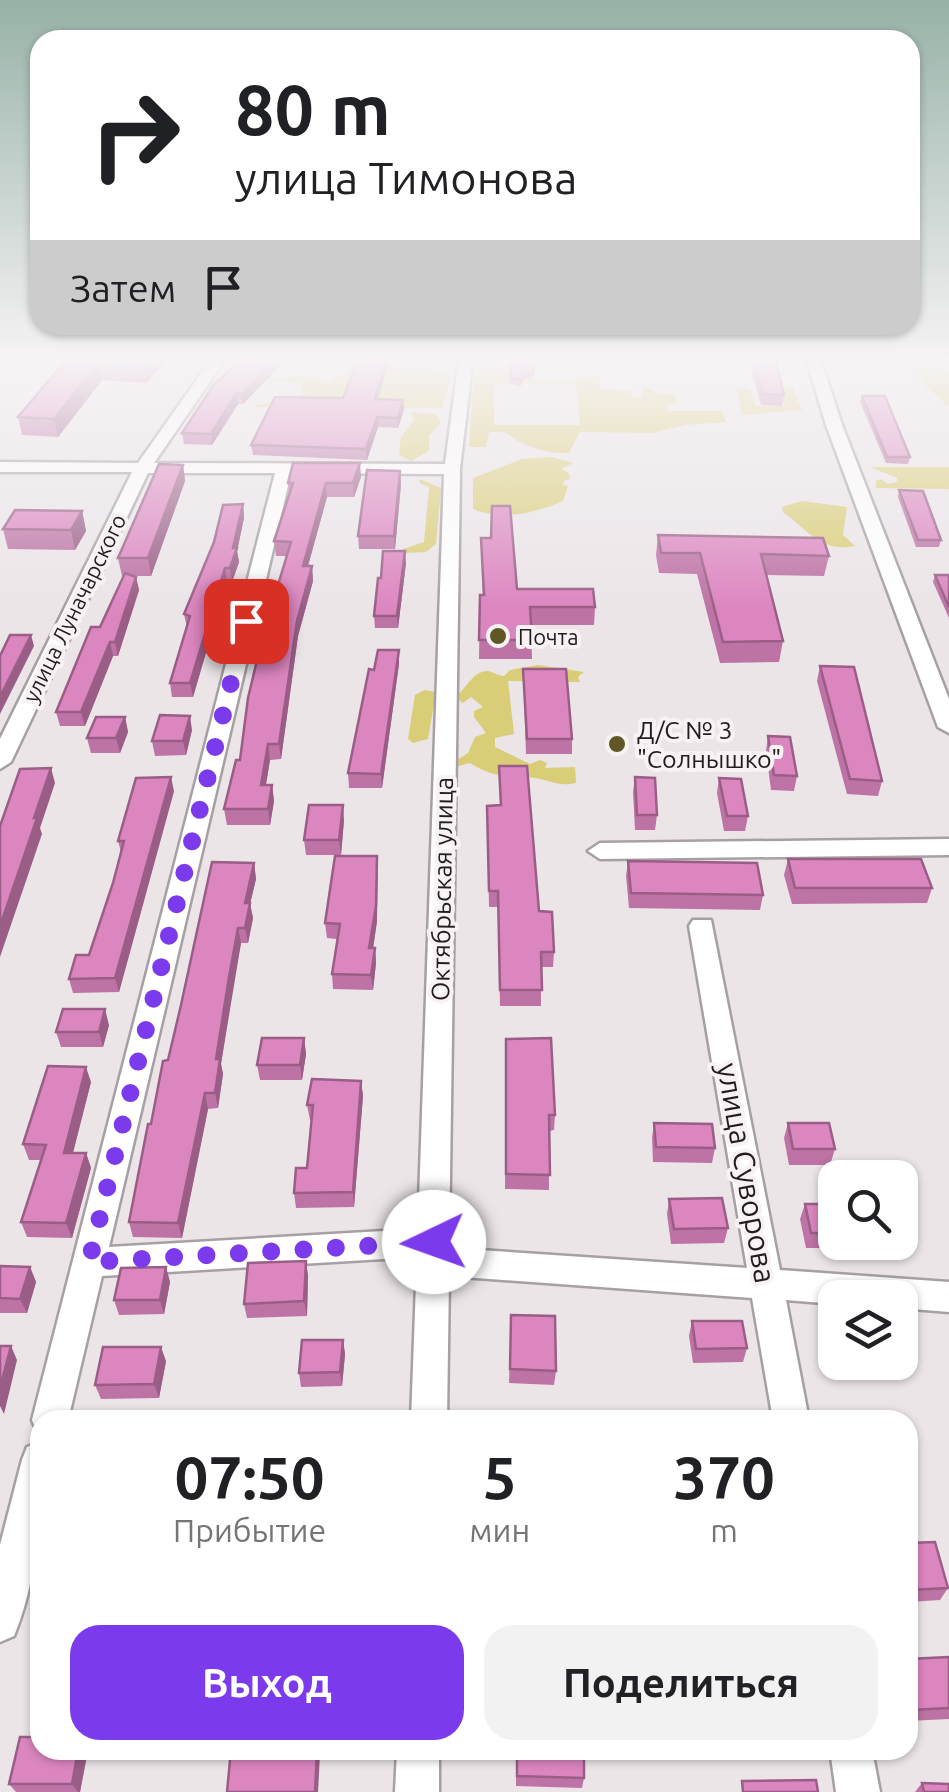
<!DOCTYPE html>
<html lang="ru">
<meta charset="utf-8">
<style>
:root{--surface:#fff;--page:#f2f2f2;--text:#202124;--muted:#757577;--accent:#7c3aed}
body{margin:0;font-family:Ubuntu,sans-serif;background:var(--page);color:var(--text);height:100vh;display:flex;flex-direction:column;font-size:38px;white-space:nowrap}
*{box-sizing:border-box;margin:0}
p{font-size:32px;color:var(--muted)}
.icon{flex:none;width:55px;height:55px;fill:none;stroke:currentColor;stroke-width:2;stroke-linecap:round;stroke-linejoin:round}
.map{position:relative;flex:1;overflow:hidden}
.details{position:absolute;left:30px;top:1410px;width:888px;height:350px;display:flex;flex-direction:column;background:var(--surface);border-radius:30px;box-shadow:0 2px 8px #0004}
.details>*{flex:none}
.hud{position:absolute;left:30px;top:30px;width:890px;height:305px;border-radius:30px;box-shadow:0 2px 8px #0004;background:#fff;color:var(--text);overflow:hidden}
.buttons{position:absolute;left:818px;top:1160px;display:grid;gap:20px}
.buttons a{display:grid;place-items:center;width:100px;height:100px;border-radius:20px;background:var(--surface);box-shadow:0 2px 8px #0004;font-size:50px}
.pin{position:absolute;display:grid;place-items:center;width:85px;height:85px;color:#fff;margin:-42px;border-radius:20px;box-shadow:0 5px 15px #0006}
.me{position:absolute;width:110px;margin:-55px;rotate:267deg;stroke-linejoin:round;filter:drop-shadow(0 0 8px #0008)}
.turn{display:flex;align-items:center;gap:35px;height:210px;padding:0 40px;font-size:45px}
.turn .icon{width:130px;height:130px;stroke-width:2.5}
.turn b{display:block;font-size:70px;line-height:85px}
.then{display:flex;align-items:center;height:95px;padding:0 40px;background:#0003;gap:20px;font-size:38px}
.eta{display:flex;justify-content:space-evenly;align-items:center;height:170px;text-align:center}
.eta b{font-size:60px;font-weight:700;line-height:70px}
.primary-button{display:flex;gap:20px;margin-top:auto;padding:20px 40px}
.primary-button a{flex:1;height:115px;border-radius:30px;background:var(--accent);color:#fff;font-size:40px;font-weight:700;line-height:115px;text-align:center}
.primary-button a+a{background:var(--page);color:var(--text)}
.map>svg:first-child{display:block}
.green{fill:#d9cd77;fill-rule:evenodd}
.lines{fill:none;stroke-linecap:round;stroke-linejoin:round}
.minor-casing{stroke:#a6a0a4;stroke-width:5}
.minor{fill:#fff;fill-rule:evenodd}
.wall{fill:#bd73a5}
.shaded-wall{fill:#9a5e86}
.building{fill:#dc86c0;stroke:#9a5e86;stroke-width:2.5}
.route{stroke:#7c3aed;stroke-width:18;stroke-dasharray:0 32.4}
.poi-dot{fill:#5f5825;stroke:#f8f2f5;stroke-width:4}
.labels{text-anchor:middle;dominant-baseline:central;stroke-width:8;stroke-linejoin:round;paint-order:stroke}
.far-street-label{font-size:22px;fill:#201e1f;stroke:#f8f2f5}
.far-poi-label{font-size:22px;fill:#201e1f;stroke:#f8f2f5;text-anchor:start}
.poi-label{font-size:25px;fill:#201e1f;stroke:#f8f2f5;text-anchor:start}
.street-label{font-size:25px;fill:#201e1f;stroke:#f8f2f5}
.near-street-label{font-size:30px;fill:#201e1f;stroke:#f8f2f5}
</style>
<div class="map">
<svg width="949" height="1792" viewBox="0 0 949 1792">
<rect width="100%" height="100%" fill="#ebe5e8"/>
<g class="green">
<polygon points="304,358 419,358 451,377 442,408 252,407 303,394 301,384 261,380 304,376 332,382 334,376 348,375 352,362 337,371 284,370 287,363 298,363"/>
<path d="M 475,358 L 510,358 L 509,379 L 568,381 L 599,376 L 600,389 L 630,391 L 633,398 L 642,398 L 643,385 L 660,394 L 674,394 L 676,404 L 668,404 L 667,411 L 721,411 L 726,422 L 685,425 L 652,433 L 580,432 L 569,453 C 545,454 524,447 505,432 L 489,432 L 486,447 L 469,447 ZM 494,384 L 576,384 L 580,425 L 494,425 Z"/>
<polygon points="908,358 940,358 949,369 949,407 925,385"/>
<polygon points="793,387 802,410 742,415 736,388 750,389 756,406 784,406 780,389"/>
<polygon points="411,412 436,414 441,423 429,435 429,451 411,461 399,455 401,437 414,420"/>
<path d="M 552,457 L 573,463 L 561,469 L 569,473 L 570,479 L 564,481 L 563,485 L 568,486 L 563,501 C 536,513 501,521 473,509 L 473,478 L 522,459 Z"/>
<polygon points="870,467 949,467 949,489 876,488 876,481 881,479 888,484 897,482 897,478"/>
<polygon points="420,479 441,488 436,544 426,552 405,553 403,549 424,542 429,487 419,483"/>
<path d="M 802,501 L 847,507 L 843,535 L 855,546 C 821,553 808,530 783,512 L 782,507 Z"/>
<path d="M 538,665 L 584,672 L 578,677 L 580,682 L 508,681 L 514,734 L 495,738 L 495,747 L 530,764 L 540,760 L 547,763 L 545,768 L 575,767 L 576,783 C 558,787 551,780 535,778 C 504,774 498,780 470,763 L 455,767 L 454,762 L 468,753 L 475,737 L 486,733 L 474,717 L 474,711 L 483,707 L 471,697 L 463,703 L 455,697 C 465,691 473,670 488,671 C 494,672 498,676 504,676 L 510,670 Z"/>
<polygon points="424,690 436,692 428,739 413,743 408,739 415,695"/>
</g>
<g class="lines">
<defs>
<g id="minor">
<path d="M 212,358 L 226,358 L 154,463 L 445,464 L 459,358 L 473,358 L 460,469 L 449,1248 L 747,1268 L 689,926 L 693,920 L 711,920 L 780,1270 L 949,1282 L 949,1312 L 900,1308 L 900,1298 L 835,1298 L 835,1304 L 786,1300 L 809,1420 L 773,1420 L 752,1298 L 449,1276 L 447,1420 L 411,1420 L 417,1257 L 102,1276 L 68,1420 L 40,1420 L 37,1432 L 32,1420 L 275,473 L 148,473 L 11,762 L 0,769 L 0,739 L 132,472 L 0,472 L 0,462 L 138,463 ZM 291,473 L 444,474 L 418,1229 L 109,1247 Z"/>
<polygon points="806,358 820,358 842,425 949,699 949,733 938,727 826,425"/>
<polygon points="949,839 949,855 600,859 588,851 600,843"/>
<path d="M 40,1442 C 40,1508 40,1573 14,1636 L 0,1642 L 0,1545 L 22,1460 L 27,1447 Z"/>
<polygon points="397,1750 439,1750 439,1792 395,1792"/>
<polygon points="830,1750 872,1750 880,1792 836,1792"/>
</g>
</defs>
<use href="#minor" class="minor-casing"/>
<use href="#minor" class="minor"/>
</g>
<g class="wall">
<polygon points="0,358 46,358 43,362 0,360"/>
<polygon points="86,358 169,358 146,383 102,380 58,437 22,435 18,417"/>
<polygon points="244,358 281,358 281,365 243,404 238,404 212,445 184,444 182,433"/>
<polygon points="512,358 534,358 533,379 523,379 521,386 510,384"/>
<polygon points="595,358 618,358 617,364 595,364"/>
<polygon points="748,358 775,358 784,395 782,406 761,405"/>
<polygon points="862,396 910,457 908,464 886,463 860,402"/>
<polygon points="378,399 404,410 398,428 378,427 367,460 253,455 251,445"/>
<polygon points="183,465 185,481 151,576 132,576 136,577 139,590 118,656 113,656 85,726 60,726 56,712 100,627 123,576 122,576 118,558"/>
<polygon points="361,477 354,497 327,497 308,566 312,566 313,581 298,636 281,759 270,760 266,785 272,785 274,801 270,825 227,825 224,809 240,760 287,556 276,556 274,541 289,495 288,483"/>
<polygon points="401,484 395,549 359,549 358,536"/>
<polygon points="899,490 941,540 939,547 916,547 898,497"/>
<polygon points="243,504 244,518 237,551 239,562 232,582 227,581 193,697 172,697 170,683 187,628 184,614"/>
<polygon points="82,511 86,531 75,550 8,549 3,529"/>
<polygon points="658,535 829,556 824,576 766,575 783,641 779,662 720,663 697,574 659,573 656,555"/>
<polygon points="481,538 517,589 595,607 594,625 531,625 532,659 479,659 480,595 483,595"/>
<polygon points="406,563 398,628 375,628 374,616 381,578"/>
<polygon points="935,575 949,575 949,618 933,582"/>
<polygon points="399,650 399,664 382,788 349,788 348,773 374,670"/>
<polygon points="820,666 882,781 878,796 847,794 817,681"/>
<polygon points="523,669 572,739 572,754 526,754"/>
<polygon points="125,717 128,732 120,753 91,753 87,738"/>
<polygon points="192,730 186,755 155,756 152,741"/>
<polygon points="768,736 797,776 794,791 771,790 766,751"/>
<polygon points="499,766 539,911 554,952 553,967 541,967 541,1006 500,1006 498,907 489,907 487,806 500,805"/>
<polygon points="635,777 657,815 655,830 635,830 633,792"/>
<polygon points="719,778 748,816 745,831 724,831 717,793"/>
<polygon points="174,791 119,992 73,993 69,979 89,955 113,883 121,852 118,841"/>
<polygon points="344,820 341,855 306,855 304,840"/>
<polygon points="788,859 932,888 927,903 792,904 784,875"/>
<polygon points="628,861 763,895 760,910 629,908 626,876"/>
<polygon points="254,863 256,879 250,904 253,918 248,943 241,943 232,992 221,1064 223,1074 218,1108 208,1109 182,1238 133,1237 129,1222 151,1124"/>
<polygon points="378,871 377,921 373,948 375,948 376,963 373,990 333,989 332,974 337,939 327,938 325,923"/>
<polygon points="109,1025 103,1047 61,1047 56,1032"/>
<polygon points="304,1038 306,1054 302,1080 260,1080 257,1065"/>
<polygon points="506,1039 555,1115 554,1130 549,1131 549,1190 505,1189"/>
<polygon points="361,1081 363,1096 354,1207 296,1208 294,1193 307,1168 311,1120 310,1120 307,1105"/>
<polygon points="91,1082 73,1153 86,1153 91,1168 72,1238 27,1237 21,1222 41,1160 29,1160 23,1144"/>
<polygon points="654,1123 715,1148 712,1163 653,1162 652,1138"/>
<polygon points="788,1123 835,1149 830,1165 789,1165 784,1138"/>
<polygon points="669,1199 728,1228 724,1243 671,1244 667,1214"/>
<polygon points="805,1204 835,1204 835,1242 845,1242 843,1248 806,1248 800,1219"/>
<polygon points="306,1261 308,1276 307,1316 247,1318 244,1304"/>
<polygon points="0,1266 30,1267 36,1282 27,1313 0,1313"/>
<polygon points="166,1267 170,1282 164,1314 119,1315 114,1300"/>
<polygon points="511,1315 556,1371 554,1385 509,1383"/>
<polygon points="824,1318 835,1318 835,1362 875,1362 874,1365 827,1366 819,1333"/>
<polygon points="692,1321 747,1348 743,1362 693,1363 689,1336"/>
<polygon points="343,1340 345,1354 342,1386 301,1387 299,1373"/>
<polygon points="166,1361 159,1398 101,1399 95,1385"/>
<polygon points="908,1451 915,1482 908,1495"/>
<polygon points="908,1543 948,1588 940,1600 908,1602"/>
<polygon points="949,1657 949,1719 908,1721 908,1659"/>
<polygon points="40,1750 88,1750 80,1792 16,1792 9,1784"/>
<polygon points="516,1750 584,1750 584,1778 582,1788 516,1786"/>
<polygon points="922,1783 949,1792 915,1792"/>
</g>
<g class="shaded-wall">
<polygon points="150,358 169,358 146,383 143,366"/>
<polygon points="276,358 281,358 281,365 243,404 242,394"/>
<polygon points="387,358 390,358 375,409 375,399"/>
<polygon points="98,363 102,380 58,437 54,419"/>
<polygon points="236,393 238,404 212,445 211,434"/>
<polygon points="403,400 404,410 398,428 398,418"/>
<polygon points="377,417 378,427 367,460 366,449"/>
<polygon points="360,463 361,477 354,497 353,483"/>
<polygon points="183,465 185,481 151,576 148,558"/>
<polygon points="400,471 401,484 395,549 394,536"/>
<polygon points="326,483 327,497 304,580 303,566"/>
<polygon points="243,504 244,518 237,551 239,562 232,582 230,568"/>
<polygon points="82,511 86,531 75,550 71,530"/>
<polygon points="405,551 406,563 398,628 397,616"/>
<polygon points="312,566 313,581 298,636 281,759 279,744 297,621"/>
<polygon points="225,568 227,581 193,697 190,683"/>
<polygon points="136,577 139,590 118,656 115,642"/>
<polygon points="31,635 34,646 0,714 0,697"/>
<polygon points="110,642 113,656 85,726 81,712"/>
<polygon points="399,650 399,664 382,788 381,774"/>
<polygon points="190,716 192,730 186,755 183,741"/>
<polygon points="125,717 128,732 120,753 116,738"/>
<polygon points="268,744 270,760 263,801 261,785"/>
<polygon points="51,768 55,783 40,828 42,834 0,957 0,926"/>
<polygon points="171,777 174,791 119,992 115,978"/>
<polygon points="272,785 274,801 270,825 268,809"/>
<polygon points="343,805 344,820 341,855 339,840"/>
<polygon points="377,856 377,921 371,963 369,948"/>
<polygon points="254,863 256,879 250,904 253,918 248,943 245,928 245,903"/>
<polygon points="238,928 241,943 221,1064 223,1074 218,1108 215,1093 216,1059"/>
<polygon points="375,948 376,963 373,990 371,975"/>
<polygon points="105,1009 109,1025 103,1047 99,1032"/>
<polygon points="304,1038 306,1054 302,1080 300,1065"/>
<polygon points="86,1067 91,1082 69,1168 64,1153"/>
<polygon points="361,1081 363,1096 354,1207 353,1192"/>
<polygon points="205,1093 208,1109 182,1238 178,1223"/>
<polygon points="86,1153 91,1168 72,1238 66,1223"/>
<polygon points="306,1261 308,1276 307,1316 304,1301"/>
<polygon points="30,1267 36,1282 27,1313 20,1299"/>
<polygon points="166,1267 170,1282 164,1314 160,1300"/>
<polygon points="343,1340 345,1354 342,1386 340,1372"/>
<polygon points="11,1346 17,1360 4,1414 0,1406 0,1388"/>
<polygon points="161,1347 166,1361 159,1398 154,1384"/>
<polygon points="78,1750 88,1750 80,1792 78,1792 72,1784"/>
<polygon points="317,1750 319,1750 320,1754 318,1792 315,1792"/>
</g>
<g class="building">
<polygon points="86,358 150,358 143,366 98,363 54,419 18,417 66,360 84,361"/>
<polygon points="244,358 276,358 242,394 236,393 211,434 182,433 214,384"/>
<polygon points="359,358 387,358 375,399 403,400 398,418 377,417 366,449 251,445 275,397 343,398"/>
<polygon points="512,358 534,358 533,373 523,373 522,380 510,378"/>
<polygon points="752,358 775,358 784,395 763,394"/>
<polygon points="862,396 885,396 910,457 887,457"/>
<polygon points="293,463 360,463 353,483 326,483 303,566 312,566 297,621 279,744 268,744 261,785 272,785 268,809 224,809 236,760 240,760 248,698 264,631 291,542 274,541 293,483 288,483"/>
<polygon points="159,464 183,465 148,558 118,558"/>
<polygon points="367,470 400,471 394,536 358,536"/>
<polygon points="899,490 923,491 941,540 918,540"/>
<polygon points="243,504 233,548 237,548 230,568 225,568 190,683 170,683 190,616 184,614 214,542 223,505"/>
<polygon points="492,506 510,506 517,589 593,589 595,607 530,607 532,640 479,640 480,595 484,595 481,538 491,538"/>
<polygon points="15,510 82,511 71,530 3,529"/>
<polygon points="658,535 823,538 829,556 761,554 783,641 723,642 700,553 661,553"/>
<polygon points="383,551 405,551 397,616 374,616 378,578 381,578"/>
<polygon points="125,573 136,577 115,642 110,642 81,712 56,712 91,627 100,627"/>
<polygon points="935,575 949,575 949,607"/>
<polygon points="10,635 31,635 0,697 0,656"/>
<polygon points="378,650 399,650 381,774 348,773 369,669 374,670"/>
<polygon points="820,666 854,667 882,781 850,779"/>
<polygon points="523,669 566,669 572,739 527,739"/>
<polygon points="160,715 190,716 183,741 152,741"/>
<polygon points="96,717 125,717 116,738 87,738"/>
<polygon points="768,736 790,737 797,776 774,775"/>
<polygon points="499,766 527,766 539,911 552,912 554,952 541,952 542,990 500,990 498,891 489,891 487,806 501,805"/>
<polygon points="51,768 34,818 37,818 0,926 0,826 20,769"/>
<polygon points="171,777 115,978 69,979 76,955 89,955 113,883 124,841 118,841 136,778"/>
<polygon points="635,777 655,778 657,815 637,815"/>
<polygon points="719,778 741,779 748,816 727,816"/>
<polygon points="309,805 343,805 339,840 304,840"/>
<polygon points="335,856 377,856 376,906 369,948 375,948 371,975 332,974 340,924 325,923"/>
<polygon points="788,859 921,859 932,888 795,888"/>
<polygon points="628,861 757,863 763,895 631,893"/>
<polygon points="212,862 254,863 245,903 250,903 245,928 238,928 229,977 216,1059 220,1059 215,1093 205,1093 178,1223 129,1222 148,1124 151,1124 163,1061 168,1060 181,1005"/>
<polygon points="63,1009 105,1009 99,1032 56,1032"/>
<polygon points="262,1038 304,1038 300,1065 257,1065"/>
<polygon points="551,1038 555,1115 549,1115 550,1175 506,1174 506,1039"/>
<polygon points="48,1066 86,1067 64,1153 86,1153 66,1223 21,1222 46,1145 23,1144"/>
<polygon points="312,1079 361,1081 353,1192 294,1193 296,1168 307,1168 313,1105 307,1105"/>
<polygon points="654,1123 712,1124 715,1148 656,1147"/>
<polygon points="788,1123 829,1123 835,1149 793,1149"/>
<polygon points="722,1198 728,1228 674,1229 669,1199"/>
<polygon points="805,1204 835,1204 835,1233 811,1233"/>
<polygon points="306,1261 304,1301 244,1304 248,1263"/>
<polygon points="0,1266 30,1267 20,1299 0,1298"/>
<polygon points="166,1267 160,1300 114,1300 121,1268"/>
<polygon points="511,1315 555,1316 556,1371 510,1369"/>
<polygon points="824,1318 835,1318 835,1352 832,1352"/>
<polygon points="692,1321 742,1321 747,1348 696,1349"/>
<polygon points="302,1340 343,1340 340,1372 299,1373"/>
<polygon points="0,1346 11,1346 0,1388"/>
<polygon points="103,1347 161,1347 154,1384 95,1385"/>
<rect x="294" y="1418" width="48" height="2"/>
<polygon points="908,1451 915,1482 908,1482"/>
<polygon points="935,1542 948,1588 908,1590 908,1543"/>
<polygon points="40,1637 40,1654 36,1654"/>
<polygon points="949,1657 949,1708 910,1710 908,1703 908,1659"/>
<polygon points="20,1737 40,1737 40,1750 78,1750 72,1784 9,1784"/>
<polygon points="231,1750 317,1750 315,1792 227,1792"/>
<polygon points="517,1750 584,1750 584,1778 517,1776"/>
<polygon points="816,1780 818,1792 743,1792 742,1781"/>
<polygon points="922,1783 949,1784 949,1792 924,1792"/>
</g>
<linearGradient id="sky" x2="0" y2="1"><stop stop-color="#97b2a7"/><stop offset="0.59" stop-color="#f6f3f5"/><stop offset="1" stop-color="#f6f3f5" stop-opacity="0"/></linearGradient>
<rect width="949" height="609" fill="url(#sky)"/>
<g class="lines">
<polyline class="route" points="246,621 89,1262 434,1242"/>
</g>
<g class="poi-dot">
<circle cx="498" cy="636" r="10"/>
<circle cx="617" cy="744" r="10"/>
</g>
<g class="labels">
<g class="far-street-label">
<text transform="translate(74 608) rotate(-64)">улица Луначарского</text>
</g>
<g class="far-poi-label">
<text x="518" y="636">Почта</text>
</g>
<g class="poi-label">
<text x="637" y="730">Д/С № 3<tspan x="637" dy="29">"Солнышко"</tspan></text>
</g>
<g class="street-label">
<text transform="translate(442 889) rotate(-89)">Октябрьская улица</text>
</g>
<g class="near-street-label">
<text transform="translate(747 1173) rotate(80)">улица Суворова</text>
</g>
</g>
</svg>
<div class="buttons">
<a><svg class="icon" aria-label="search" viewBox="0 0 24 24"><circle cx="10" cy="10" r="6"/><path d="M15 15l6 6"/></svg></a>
<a><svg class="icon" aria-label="layers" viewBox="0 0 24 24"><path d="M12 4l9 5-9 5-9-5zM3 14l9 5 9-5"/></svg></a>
</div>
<div class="pin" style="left:246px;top:621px;background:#d93025"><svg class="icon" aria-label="arrive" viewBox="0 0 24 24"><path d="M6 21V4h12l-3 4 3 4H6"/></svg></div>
<svg class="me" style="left:434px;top:1242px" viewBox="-20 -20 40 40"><circle r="19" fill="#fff"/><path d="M0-13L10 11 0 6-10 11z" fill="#7c3aed"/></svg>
<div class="hud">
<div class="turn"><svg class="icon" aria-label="right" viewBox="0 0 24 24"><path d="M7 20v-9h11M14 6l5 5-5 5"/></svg><div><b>80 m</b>улица Тимонова</div></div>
<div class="then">Затем<svg class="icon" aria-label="arrive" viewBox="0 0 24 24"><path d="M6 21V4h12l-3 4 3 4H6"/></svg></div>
</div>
<section class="details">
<div class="eta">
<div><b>07:50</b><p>Прибытие</p></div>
<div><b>5</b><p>мин</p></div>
<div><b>370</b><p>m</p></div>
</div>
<div class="primary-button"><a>Выход</a><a>Поделиться</a></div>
</section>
</div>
